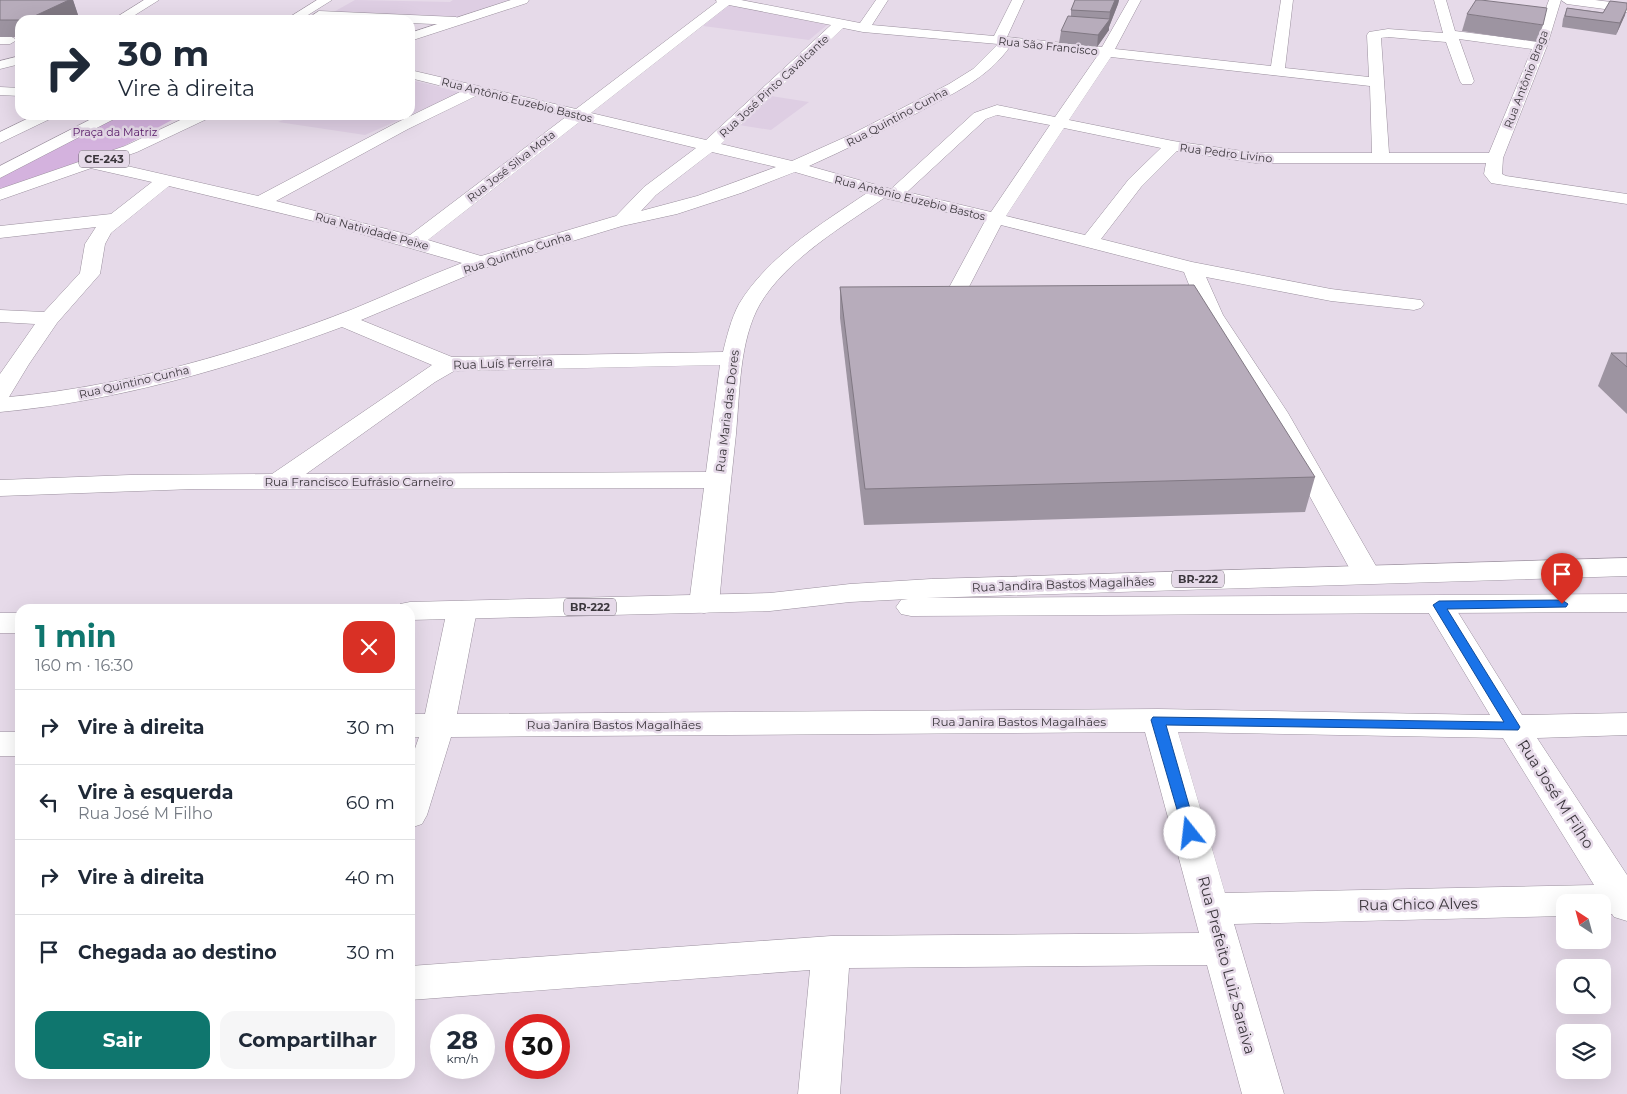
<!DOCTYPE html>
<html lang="pt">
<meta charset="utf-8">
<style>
:root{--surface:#fff;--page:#f6f6f7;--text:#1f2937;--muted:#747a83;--line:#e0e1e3;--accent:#0f766e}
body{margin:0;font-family:Montserrat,sans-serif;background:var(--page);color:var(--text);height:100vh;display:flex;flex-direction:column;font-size:19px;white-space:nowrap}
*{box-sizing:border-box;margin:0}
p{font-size:16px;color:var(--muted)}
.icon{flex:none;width:28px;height:28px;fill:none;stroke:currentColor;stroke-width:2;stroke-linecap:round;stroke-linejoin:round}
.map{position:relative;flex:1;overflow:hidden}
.details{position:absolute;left:15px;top:604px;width:400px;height:475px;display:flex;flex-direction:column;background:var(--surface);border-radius:15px;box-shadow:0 5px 20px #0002}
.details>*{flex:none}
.top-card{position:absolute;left:15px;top:15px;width:400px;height:105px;border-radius:15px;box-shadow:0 5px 20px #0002;background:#fff;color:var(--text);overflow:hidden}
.needle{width:32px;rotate:324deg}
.controls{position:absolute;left:1556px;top:894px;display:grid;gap:10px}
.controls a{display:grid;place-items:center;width:55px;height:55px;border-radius:10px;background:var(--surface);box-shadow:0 5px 20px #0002;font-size:25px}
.speed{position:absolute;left:430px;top:1014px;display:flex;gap:10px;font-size:25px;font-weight:700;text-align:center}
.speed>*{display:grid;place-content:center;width:65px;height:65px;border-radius:50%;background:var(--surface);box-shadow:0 5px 20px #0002;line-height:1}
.speed small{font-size:12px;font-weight:400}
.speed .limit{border:8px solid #d22;background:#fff;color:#111}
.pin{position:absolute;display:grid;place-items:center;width:42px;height:42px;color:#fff;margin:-51px -21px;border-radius:50% 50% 50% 0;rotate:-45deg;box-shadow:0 0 5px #0007}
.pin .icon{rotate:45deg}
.me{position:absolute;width:55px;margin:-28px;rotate:344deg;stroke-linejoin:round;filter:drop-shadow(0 0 4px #0008)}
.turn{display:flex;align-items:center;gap:18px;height:105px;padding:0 20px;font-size:22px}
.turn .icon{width:65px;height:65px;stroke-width:2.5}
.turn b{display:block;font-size:35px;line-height:42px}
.round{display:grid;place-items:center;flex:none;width:52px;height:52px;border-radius:15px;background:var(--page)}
.summary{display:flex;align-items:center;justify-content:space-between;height:85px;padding:0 20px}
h1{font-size:30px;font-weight:700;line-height:38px;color:var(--accent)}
.action{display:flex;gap:10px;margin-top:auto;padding:10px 20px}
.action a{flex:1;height:58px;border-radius:15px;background:var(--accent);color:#fff;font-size:20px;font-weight:700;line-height:58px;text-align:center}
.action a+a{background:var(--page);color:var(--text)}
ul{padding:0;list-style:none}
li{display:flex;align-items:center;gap:15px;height:75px;padding:0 20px;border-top:1px solid var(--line)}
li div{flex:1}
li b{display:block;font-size:19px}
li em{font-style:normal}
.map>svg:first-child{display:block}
.built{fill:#decee3}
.green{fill:#d4b2de}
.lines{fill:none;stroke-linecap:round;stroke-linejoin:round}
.street-casing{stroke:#9b909e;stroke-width:1}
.primary-casing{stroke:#9b909e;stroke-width:1}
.highway-casing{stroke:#9b909e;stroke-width:1}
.street{fill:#fff;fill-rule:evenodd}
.primary{fill:#fff;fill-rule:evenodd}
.highway{fill:#fff;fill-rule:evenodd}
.wall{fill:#9d94a1}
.shaded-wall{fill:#807883}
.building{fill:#b7acbb;stroke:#807883}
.route{fill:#1a73e8;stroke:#114b97}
.labels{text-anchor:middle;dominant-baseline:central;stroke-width:5;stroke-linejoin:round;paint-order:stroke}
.far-street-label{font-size:11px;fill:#3b363c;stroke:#e6dae9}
.far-park-label{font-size:11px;fill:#571768;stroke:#e6dae9}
.shield{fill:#e6dae9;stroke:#6e6770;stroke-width:1}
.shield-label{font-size:11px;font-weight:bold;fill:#3b363c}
.street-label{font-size:12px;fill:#3b363c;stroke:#e6dae9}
.near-street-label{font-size:15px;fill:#3b363c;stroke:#e6dae9}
</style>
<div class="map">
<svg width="1627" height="1094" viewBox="0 0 1627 1094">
<rect width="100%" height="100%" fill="#e6dae9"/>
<g class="built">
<polygon points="355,0 450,2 453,0 509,0 451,19 330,14"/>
<polygon points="729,4 827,25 809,40 703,26"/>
<polygon points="410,80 462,92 365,135 278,122 296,115 410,115"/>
<polygon points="771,96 809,102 771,130 739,125"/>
</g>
<polygon class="green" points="115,115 181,115 122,147 10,187 0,188 0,175"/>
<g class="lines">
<defs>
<g id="street">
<polygon points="144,0 159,0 127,20 112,20"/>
<polygon points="317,0 332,0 300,20 285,20"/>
<path d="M 716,0 L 741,0 L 860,23 L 876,0 L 888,0 L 872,25 L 994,36 L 1012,0 L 1024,0 L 1007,37 L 1102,47 L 1129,0 L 1141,0 L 1115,49 L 1271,66 L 1281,0 L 1293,0 L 1285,68 L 1369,77 L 1367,35 L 1369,32 L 1388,29 L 1443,33 L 1434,0 L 1446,0 L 1455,31 L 1534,41 L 1549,0 L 1561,0 L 1547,46 L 1503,158 L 1502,174 L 1506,176 L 1627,194 L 1627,204 L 1491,183 L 1484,174 L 1486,163 L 1256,163 L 1177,151 L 1141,187 L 1101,239 L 1192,262 L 1331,289 L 1421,300 L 1424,304 L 1421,308 L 1414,310 L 1331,301 L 1206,277 L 1223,315 L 1288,413 L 1380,573 L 1376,579 L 1366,582 L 1356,579 L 1352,573 L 1264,413 L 1201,315 L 1184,272 L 1001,225 L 958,308 L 955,312 L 948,314 L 941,312 L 938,308 L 985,221 L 884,198 C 843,226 786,260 760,304 C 739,341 740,392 736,434 C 730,490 724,547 719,604 L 714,611 L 704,613 L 694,611 L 689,604 L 704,488 L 194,489 L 0,496 L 0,480 L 130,475 L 272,474 L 432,365 L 342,327 C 231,368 118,401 0,412 L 0,374 L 35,324 L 0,322 L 0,310 L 44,312 L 80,273 L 85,244 L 96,227 L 0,238 L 0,226 L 111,214 L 152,182 L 86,167 L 84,163 L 86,159 L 92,158 L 258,196 L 396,123 L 462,91 L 410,78 L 410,70 L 576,109 L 717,2 ZM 729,5 L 831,25 L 706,140 L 591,113 ZM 843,28 L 863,32 L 998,44 L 973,69 L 949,84 L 850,135 L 792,161 L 721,144 ZM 1388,37 L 1446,42 L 1460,81 L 1462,84 L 1472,84 L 1474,81 L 1459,39 L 1532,49 L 1489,153 L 1389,153 L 1381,38 ZM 1011,45 L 1098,55 L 1055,117 L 997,105 L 974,113 L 891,189 L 809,166 C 847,149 883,131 919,112 C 953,93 988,79 1011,45 ZM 1111,57 L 1370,86 L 1372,153 L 1256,153 L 1173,141 L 1069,120 ZM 478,95 L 567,116 L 410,235 L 276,201 L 408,129 ZM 997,115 L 1050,125 L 991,212 L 907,192 L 986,119 ZM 582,120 L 696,148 L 644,187 L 616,216 L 481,256 L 428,240 ZM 1064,128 L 1161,148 L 1129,179 L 1085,235 L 1006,216 ZM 712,152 L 776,167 L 697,196 L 641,211 L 656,195 ZM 795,172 L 867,193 C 821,224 768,256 739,304 C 731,319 727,336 723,352 L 452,357 L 361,320 L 490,266 L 622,226 L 677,214 L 741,193 ZM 169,186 L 330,225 L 462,263 C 425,277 390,294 353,309 C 243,352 127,386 9,397 L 29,364 L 57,323 L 100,274 L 105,244 L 111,233 ZM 720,365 L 706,472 L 306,474 L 435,382 L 454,371 Z"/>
<polygon points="319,11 456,17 462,21 456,25 410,23 410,20 345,20 314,18 313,15"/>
<polygon points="0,36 10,36 17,40 10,44 0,44"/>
<polygon points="20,56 20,64 0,69 0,61"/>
<polygon points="0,87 20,88 20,96 0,95"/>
<polygon points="35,115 55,115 52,118 0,143 0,132"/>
<polygon points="99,115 119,115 116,118 0,178 0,166"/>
<path d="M 1439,596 L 1449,598 L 1522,715 L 1627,713 L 1627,735 L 1537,738 L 1627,875 L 1627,921 L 1614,917 L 1612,914 L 1602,915 L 1602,902 L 1565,902 L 1565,916 L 1234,924 L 1284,1094 L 1242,1094 L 1207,965 L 849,968 L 840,1094 L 798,1094 L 810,970 L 410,1000 L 410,966 L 831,936 L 1199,933 L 1145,732 L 451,737 L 427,815 L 422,824 L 410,828 L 410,763 L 419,737 L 410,738 L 410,714 L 425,714 L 447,610 L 452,603 L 462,601 L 472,603 L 477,610 L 457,714 L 1158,709 L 1490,715 L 1424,605 L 1429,598 ZM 1178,732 L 1503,738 L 1594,885 L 1225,893 Z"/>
<rect x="0" y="732" width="20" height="24"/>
</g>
<g id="primary">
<polygon points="511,0 529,0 527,3 410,41 410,33"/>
<polygon points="1561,0 1595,0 1627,4 1627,12 1567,4"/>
<polygon points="191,115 212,115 209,118 137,152 0,200 0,189 125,146"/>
</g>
<g id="highway">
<polygon points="1627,558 1627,576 926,598 1627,594 1627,612 911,616 901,614 896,607 901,600 908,599 850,602 770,611 410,620 410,609 397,609 400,604 410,602 770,593 850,584 931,579"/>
<rect x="0" y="613" width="20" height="20"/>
</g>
</defs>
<use href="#street" class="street-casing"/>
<use href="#primary" class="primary-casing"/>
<use href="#highway" class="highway-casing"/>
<use href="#street" class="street"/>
<use href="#primary" class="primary"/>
<use href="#highway" class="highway"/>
</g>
<g class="wall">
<polygon points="0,0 73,0 78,15 20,20 20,37 0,37"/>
<polygon points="1075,0 1119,0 1118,4 1109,27 1109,30 1097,47 1059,43 1061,31 1071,16 1071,10"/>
<polygon points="1567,8 1625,15 1616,35 1562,27 1563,19"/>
<polygon points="1467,14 1543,25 1537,42 1462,31"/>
<polygon points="840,287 1315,477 1305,512 864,525 840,318"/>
<polygon points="1611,353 1627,353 1627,414 1598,386"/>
</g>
<g class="shaded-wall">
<polygon points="69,0 73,0 78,15 68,20 26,20"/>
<polygon points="1115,0 1119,0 1118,4 1109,27 1109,30 1097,47 1098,35 1109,20 1110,12"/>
<polygon points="1627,8 1625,15 1616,35 1620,23"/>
</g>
<g class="building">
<polygon points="0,0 69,0 26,20 0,20"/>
<polygon points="1075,0 1115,0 1110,12 1071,10"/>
<polygon points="1476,0 1481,0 1547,8 1543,25 1467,14"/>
<polygon points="1610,1 1627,3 1627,8 1620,23 1565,16 1567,8 1603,13"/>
<polygon points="1068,16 1110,19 1098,35 1061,31"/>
<polygon points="1194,285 1315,477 865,489 840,287"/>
<polygon points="1611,353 1627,353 1627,367"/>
</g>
<polygon class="route" points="1562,600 1568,604 1566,607 1447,609 1520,727 1518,730 1166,725 1197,833 1195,837 1190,839 1185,837 1151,720 1153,717 1504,722 1433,605 1439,601"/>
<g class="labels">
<g class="far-street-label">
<text transform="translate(1048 46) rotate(6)">Rua São Francisco</text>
<text transform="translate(1526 79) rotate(-69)">Rua Antônio Braga</text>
<text transform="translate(774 86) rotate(-43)">Rua José Pinto Cavalcante</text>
<text transform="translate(517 100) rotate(14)">Rua Antônio Euzebio Bastos</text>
<text transform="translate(897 117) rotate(-28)">Rua Quintino Cunha</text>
<text transform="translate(1226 153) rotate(7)">Rua Pedro Livino</text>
<text transform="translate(511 166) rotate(-38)">Rua José Silva Mota</text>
<text transform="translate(910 198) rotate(14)">Rua Antônio Euzebio Bastos</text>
<text transform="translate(372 231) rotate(15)">Rua Natividade Peixe</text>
<text transform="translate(517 253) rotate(-18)">Rua Quintino Cunha</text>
<text transform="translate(134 382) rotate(-13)">Rua Quintino Cunha</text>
</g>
<g class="far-park-label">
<text x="115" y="132">Praça da Matriz</text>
</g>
<g class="shield">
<rect x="79" y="150.5" width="50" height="17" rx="4"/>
<rect x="1172" y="570.5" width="52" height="17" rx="4"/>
<rect x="564" y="598.5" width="52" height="17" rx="4"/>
</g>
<g class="shield-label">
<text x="104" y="159">CE-243</text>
<text x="1198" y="579">BR-222</text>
<text x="590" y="607">BR-222</text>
</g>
<g class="street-label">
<text transform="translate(503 363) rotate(-2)">Rua Luís Ferreira</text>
<text transform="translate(727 411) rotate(-83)">Rua Maria das Dores</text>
<text x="359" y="481">Rua Francisco Eufrásio Carneiro</text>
<text transform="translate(1063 584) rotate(-2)">Rua Jandira Bastos Magalhães</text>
<text x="1019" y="721">Rua Janira Bastos Magalhães</text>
<text x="614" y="724">Rua Janira Bastos Magalhães</text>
</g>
<g class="near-street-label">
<text transform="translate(1556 794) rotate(57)">Rua José M Filho</text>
<text transform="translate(1418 904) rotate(-1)">Rua Chico Alves</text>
<text transform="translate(1227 965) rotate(75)">Rua Prefeito Luiz Saraiva</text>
</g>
</g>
</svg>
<div class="controls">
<a><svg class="needle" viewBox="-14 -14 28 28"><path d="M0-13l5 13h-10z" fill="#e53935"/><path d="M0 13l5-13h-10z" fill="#747a83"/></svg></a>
<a><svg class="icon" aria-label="search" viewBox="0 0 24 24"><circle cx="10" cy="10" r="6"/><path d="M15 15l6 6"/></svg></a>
<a><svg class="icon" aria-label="layers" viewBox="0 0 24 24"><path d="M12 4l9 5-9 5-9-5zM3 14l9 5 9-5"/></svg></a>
</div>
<div class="speed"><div>28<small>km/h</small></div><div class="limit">30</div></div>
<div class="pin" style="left:1562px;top:604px;background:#d93025"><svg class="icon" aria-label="arrive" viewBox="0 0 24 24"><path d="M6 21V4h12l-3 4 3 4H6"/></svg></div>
<svg class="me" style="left:1190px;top:833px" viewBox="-20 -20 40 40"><circle r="19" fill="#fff"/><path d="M0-13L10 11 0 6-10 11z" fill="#1a73e8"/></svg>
<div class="top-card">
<div class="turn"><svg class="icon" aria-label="right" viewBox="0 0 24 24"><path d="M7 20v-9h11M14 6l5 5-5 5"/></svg><div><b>30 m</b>Vire à direita</div></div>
</div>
<section class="details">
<div class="summary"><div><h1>1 min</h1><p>160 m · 16:30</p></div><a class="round" style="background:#d93025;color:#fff"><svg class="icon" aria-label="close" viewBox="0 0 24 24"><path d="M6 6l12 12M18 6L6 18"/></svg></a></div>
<ul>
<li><svg class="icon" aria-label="right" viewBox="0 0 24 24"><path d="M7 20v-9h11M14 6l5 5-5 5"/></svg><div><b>Vire à direita</b></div><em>30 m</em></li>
<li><svg class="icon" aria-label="left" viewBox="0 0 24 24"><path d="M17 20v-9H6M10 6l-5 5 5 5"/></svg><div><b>Vire à esquerda</b><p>Rua José M Filho</p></div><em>60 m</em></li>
<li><svg class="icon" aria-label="right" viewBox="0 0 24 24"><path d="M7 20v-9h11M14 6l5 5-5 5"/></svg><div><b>Vire à direita</b></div><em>40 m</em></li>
<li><svg class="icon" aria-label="arrive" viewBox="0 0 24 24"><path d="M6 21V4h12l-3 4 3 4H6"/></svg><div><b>Chegada ao destino</b></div><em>30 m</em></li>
</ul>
<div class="action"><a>Sair</a><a>Compartilhar</a></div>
</section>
</div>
